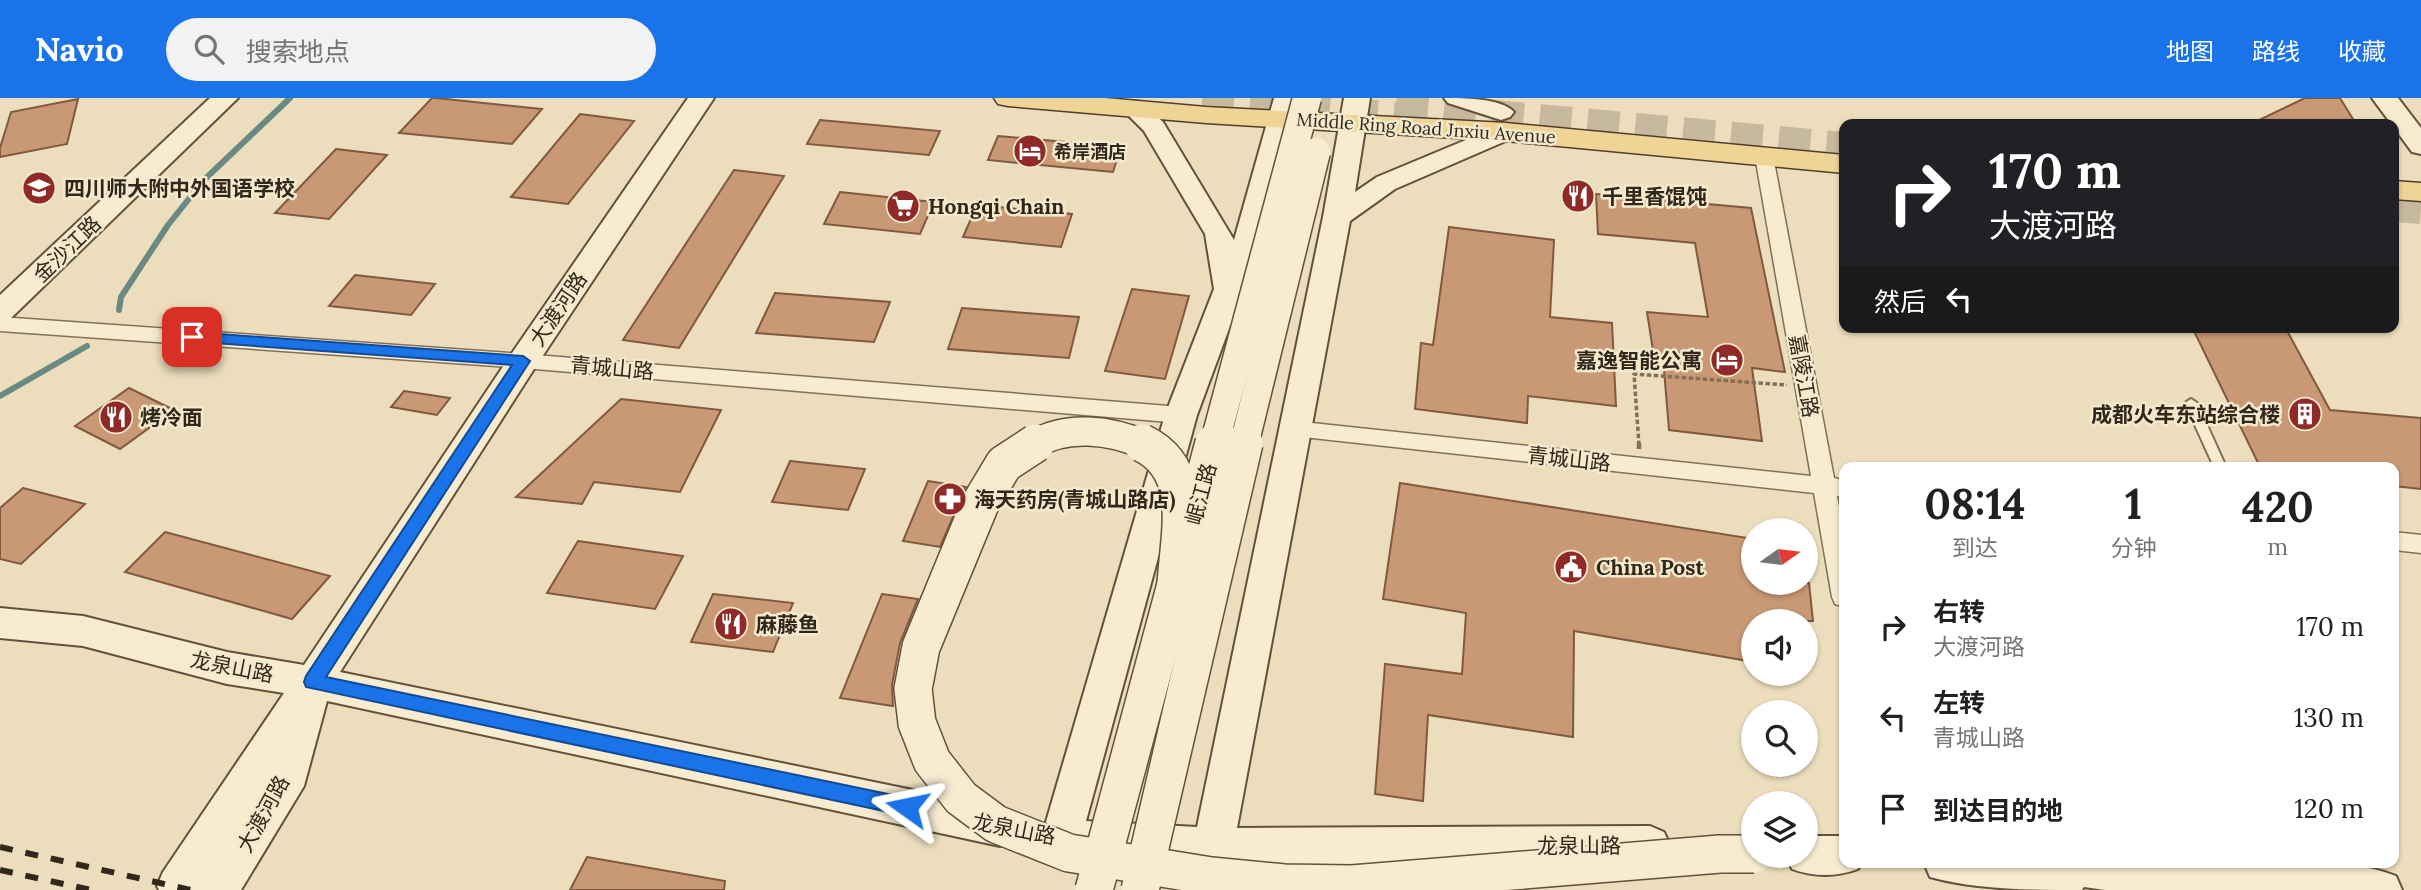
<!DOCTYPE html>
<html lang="zh">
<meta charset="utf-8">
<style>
:root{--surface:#fff;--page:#f2f2f2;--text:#202124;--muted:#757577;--accent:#1a73e8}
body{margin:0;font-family:Lora,"Noto Sans SC",serif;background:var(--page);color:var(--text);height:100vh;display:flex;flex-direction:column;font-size:26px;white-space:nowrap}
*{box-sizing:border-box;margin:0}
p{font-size:23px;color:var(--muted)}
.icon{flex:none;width:38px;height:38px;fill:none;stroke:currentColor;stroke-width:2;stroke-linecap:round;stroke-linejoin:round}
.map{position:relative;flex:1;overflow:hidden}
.sheet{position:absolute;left:1839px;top:364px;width:560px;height:406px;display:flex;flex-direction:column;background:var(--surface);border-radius:14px;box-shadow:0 2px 5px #0004}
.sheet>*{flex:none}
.guide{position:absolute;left:1839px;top:21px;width:560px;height:214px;border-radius:14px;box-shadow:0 2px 5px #0004;background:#202124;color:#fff;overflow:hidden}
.needle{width:46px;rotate:76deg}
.tools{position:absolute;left:1741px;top:420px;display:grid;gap:14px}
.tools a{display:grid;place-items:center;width:77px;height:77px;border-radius:50%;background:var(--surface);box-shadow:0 2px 5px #0004;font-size:35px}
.pin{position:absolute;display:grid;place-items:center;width:60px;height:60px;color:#fff;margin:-30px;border-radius:14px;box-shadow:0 4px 10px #0006}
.me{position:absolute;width:77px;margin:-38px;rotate:282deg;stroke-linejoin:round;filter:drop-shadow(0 0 5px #0008)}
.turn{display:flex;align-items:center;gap:24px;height:147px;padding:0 35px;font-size:32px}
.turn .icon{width:91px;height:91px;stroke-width:2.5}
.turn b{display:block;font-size:49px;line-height:60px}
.then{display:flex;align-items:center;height:66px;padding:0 35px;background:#0003;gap:14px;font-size:26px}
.eta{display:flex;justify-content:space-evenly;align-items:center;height:119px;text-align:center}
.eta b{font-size:42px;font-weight:800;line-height:49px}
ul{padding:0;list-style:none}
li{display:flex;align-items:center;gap:21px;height:91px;padding:0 35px}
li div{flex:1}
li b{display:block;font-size:26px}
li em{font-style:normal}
header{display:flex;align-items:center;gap:42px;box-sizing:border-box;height:98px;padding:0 35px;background:var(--accent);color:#fff}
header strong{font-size:33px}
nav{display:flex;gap:38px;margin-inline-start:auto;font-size:24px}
.search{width:490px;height:63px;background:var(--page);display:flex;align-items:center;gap:18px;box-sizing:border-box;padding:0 24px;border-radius:38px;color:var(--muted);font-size:26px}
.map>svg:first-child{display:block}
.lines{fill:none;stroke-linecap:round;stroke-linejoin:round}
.stream{stroke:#698a82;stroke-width:6}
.building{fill:#c99874;stroke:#81593e;stroke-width:2}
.primary-tunnel{stroke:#c7b99d;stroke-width:32;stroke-dasharray:32 16;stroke-linecap:butt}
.lane-casing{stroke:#836f57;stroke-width:4}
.street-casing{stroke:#836f57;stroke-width:3}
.secondary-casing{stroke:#64503b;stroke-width:4}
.primary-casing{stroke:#503d2c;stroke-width:3}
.path-far1{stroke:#836f57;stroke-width:3.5;stroke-dasharray:4.5 2.5;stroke-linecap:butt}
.path{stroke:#836f57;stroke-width:4.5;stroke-dasharray:6 3.5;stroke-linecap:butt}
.lane{fill:#f7ecd0;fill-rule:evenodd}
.street{fill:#f7ecd0;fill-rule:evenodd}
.secondary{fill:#f7ecd0;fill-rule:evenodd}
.primary{fill:#efd495;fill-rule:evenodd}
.rail{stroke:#32271b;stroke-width:6;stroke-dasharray:13 13;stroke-linecap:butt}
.secondary-bridge-far1-casing{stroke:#64503b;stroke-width:31;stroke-linecap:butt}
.secondary-bridge-casing{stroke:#64503b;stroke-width:40;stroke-linecap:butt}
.secondary-bridge-far1{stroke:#f7ecd0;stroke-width:28}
.secondary-bridge{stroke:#f7ecd0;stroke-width:37}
.route{fill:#1a73e8;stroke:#114b97;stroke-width:2}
.labels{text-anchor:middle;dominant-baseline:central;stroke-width:5;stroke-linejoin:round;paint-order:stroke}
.far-street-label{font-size:18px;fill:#32271b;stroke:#f3e9cc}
.far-poi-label{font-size:18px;font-weight:bold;fill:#32271b;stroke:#f3e9cc;text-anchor:start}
.poi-label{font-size:21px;font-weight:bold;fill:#32271b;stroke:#f3e9cc;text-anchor:start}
.street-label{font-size:21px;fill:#32271b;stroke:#f3e9cc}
</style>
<header>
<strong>Navio</strong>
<div class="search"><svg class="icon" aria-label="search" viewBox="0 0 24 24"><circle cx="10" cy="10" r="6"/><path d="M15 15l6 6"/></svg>搜索地点</div>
<nav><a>地图</a><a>路线</a><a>收藏</a></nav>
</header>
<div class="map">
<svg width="2421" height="792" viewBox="0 0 2421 792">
<rect width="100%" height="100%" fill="#ecdebd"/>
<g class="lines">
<g class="stream">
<polyline points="119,212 121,199 168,127 204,82 290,0"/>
<polyline points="0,298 87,248"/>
</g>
</g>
<g class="building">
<polygon points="432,0 436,0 542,11 512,46 399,35"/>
<polygon points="2305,0 2340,0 2356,26 2251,26"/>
<polygon points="78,1 67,46 0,59 0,50 11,14"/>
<polygon points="580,16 634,23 568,106 511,99"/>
<polygon points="820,22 940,33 929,57 807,46"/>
<polygon points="998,38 1121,49 1113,74 988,62"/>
<polygon points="336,51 387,57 329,121 275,115"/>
<polygon points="734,72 784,78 679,250 623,242"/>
<polygon points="840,94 934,104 920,136 824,126"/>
<polygon points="1596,96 1751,110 1785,274 1752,270 1762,343 1669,332 1663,260 1654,259 1647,214 1708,219 1695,145 1598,136"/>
<polygon points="977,107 1072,116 1061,149 963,139"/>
<polygon points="1449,129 1554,142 1550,219 1612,225 1616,308 1528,298 1527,325 1415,311 1421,245 1433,247"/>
<polygon points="355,177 435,186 411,217 329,208"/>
<polygon points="1132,191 1189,198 1165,281 1105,273"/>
<polygon points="775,195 890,204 874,244 756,235"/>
<polygon points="962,210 1079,219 1069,260 948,251"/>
<polygon points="2192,229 2285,229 2330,312 2421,320 2421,391 2394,388 2394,369 2260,369"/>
<polygon points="129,290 174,312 120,351 75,328"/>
<polygon points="404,293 450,300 437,317 391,309"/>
<polygon points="621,301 721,312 680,394 594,384 582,406 516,399"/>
<polygon points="790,363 865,371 848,412 772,404"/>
<polygon points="928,383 966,389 940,449 903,443"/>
<polygon points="1400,385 1754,441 1754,485 1809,485 1813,523 1754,523 1754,564 1574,533 1573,639 1428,617 1423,703 1375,696 1385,566 1462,576 1466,515 1383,501"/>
<polygon points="23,390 85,406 21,466 0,461 0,410"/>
<polygon points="165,434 330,478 292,521 125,474"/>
<polygon points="578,443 683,458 655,511 547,495"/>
<polygon points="713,496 793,505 773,554 691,544"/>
<polygon points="882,496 918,501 900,545 892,587 893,608 840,600"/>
<polygon points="587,759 725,783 724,792 570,792"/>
</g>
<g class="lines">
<g class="primary-tunnel">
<polyline points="1202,3 1420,22"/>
<polyline points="1396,9 1844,50"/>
<polyline points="2394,108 2421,110"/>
</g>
<defs>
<polygon id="lane" points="2191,301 2197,305 2226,369 2214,369 2185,305"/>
<g id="street">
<polygon points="1764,53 1773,58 1834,380 1844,382 1844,398 1837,398 1844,437 1844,509 1835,506 1832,499 1814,395 1285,337 1282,331 1285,325 1293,323 1811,378 1755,58"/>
<polygon points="0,219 523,256 1181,309 1189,311 1192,317 1189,323 1181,325 523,270 0,233"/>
<polygon points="2394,434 2421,437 2421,455 2394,452"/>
</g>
<g id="secondary">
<polygon points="210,0 238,0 10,221 0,224 0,197"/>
<polygon points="688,0 714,0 534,271 340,574 1000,710 1014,716 1020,729 1014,742 1000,748 327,603 304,688 241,792 159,792 157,788 163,774 284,595 227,586 83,548 0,540 0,510 83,518 227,554 304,567 512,255"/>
<polygon points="1274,0 1300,0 1266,131 1197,317 1086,723 1197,729 1323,119 1344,0 1370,0 1355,94 1377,79 1497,29 1506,26 1515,29 1519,34 1515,39 1395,91 1350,123 1237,730 1650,728 1664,734 1670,747 1664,760 1650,766 1213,768 1081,761 1070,756 1061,760 1047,754 1041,741 1165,317 1214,191 1205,136 1144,33 1122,11 1126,6 1135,3 1144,6 1163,24 1234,142"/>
<path d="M 1444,0 C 1464,0 1501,0 1514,14 L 1510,19 L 1501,22 L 1448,5 Z"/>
<polygon points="2372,0 2398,0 2421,30 2421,56 2412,54"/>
<path d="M 1806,738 L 1844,738 L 1844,765 L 1861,765 L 1858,771 C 1837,779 1813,779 1792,771 L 1786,758 L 1806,758 Z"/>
<path d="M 1924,765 L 2203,765 L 2229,768 L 2236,765 C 2288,765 2347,759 2396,778 L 2402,792 L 2105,792 L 2084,789 L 2082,792 C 2033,792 1976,792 1930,779 Z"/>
</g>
<g id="primary">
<polygon points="994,0 1105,0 1206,9 1506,25 1844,57 1844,75 1506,43 1206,25 1008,8 998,6"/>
<polygon points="2394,83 2421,85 2421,103 2394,101"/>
</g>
</defs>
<use href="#lane" class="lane-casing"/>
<use href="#street" class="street-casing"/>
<use href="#secondary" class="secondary-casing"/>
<use href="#primary" class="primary-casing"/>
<polyline class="path-far1" points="1639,347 1634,276 1787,287"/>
<polyline class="path" points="1639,345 1639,351"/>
<use href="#lane" class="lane"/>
<use href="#street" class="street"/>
<use href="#secondary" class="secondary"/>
<use href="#primary" class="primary"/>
<g class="rail">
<polyline points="0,749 191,792"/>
<polyline points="0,772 91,792"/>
</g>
<defs>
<g id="secondary-bridge-far1">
<path d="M 1033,347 C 1066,326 1111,332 1145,347"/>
<polyline points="1214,347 1307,0"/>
<polyline points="1244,347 1316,54"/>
</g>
<g id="secondary-bridge">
<polyline points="1036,345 1004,366 980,406 921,549 913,591 917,625 932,663 961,700 996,726 1069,755 1211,778 1284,785 1352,786 1720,756 1754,756"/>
<path d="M 1142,345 C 1197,371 1179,436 1176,486"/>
<polyline points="1094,792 1214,345"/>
<polyline points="1140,792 1244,345"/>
</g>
</defs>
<use href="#secondary-bridge-far1" class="secondary-bridge-far1-casing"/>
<use href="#secondary-bridge" class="secondary-bridge-casing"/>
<use href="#secondary-bridge-far1" class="secondary-bridge-far1"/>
<use href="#secondary-bridge" class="secondary-bridge"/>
</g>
<polygon class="route" points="192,234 523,258 530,263 326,579 907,700 913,703 916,709 913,715 907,718 306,589 304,584 306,578 512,267 187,243 185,239"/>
<defs>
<symbol id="hotel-disc" viewBox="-11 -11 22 22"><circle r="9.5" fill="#8f2a29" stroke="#f3e9cc"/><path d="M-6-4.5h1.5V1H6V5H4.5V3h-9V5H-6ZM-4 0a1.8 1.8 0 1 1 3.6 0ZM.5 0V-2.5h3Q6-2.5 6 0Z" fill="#fff"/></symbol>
<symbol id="school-disc" viewBox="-11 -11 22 22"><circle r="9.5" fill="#8f2a29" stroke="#f3e9cc"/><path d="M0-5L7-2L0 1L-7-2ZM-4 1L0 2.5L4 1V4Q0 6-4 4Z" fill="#fff"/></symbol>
<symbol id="restaurant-disc" viewBox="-11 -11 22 22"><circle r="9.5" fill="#8f2a29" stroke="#f3e9cc"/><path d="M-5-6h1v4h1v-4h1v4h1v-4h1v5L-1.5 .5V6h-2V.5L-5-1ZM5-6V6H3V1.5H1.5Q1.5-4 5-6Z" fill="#fff"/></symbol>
<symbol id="supermarket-disc" viewBox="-11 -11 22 22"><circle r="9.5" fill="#8f2a29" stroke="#f3e9cc"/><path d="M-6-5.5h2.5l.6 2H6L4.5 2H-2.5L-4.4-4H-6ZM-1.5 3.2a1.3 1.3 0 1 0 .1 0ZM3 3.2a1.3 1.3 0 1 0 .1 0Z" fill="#fff"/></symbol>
<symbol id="building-disc" viewBox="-11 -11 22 22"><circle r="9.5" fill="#8f2a29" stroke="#f3e9cc"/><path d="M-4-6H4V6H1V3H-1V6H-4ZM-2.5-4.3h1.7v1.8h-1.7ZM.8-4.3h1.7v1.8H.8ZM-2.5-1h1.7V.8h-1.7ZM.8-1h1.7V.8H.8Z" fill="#fff"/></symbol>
<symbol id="pharmacy-disc" viewBox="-11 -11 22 22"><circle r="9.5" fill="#8f2a29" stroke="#f3e9cc"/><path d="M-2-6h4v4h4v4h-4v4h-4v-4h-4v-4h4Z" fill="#fff"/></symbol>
<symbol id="civic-disc" viewBox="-11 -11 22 22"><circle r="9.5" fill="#8f2a29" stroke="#f3e9cc"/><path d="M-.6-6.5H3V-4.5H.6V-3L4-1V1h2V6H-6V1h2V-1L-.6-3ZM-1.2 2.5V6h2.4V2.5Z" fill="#fff"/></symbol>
</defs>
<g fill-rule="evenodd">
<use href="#hotel-disc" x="1011" y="34" width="38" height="38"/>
<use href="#school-disc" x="20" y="71" width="38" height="38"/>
<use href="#restaurant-disc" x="1559" y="79" width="38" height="38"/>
<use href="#supermarket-disc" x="884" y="89" width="38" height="38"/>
<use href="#hotel-disc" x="1708" y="243" width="38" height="38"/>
<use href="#building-disc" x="2286" y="297" width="38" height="38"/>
<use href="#restaurant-disc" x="97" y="300" width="38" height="38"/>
<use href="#pharmacy-disc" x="931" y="382" width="38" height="38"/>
<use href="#civic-disc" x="1552" y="450" width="38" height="38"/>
<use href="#restaurant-disc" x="712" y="507" width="38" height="38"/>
</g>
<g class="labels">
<g class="far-street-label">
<text transform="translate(1426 30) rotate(4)">Middle Ring Road Jnxiu Avenue</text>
</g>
<g class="far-poi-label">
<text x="1054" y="53">希岸酒店</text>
</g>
<g class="poi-label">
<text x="64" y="90">四川师大附中外国语学校</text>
<text x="1602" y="98">千里香馄饨</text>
<text x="928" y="108">Hongqi Chain</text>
<text x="1702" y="262" text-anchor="end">嘉逸智能公寓</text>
<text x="2280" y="316" text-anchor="end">成都火车东站综合楼</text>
<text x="140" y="319">烤冷面</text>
<text x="974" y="401">海天药房(青城山路店)</text>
<text x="1596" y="469">China Post</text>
<text x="756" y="526">麻藤鱼</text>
</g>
<g class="street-label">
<text transform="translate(67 151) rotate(-44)">金沙江路</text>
<text transform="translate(558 211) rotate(-56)">大渡河路</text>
<text transform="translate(612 270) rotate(5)">青城山路</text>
<text transform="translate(1804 278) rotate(80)">嘉陵江路</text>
<text transform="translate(1569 361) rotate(6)">青城山路</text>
<text transform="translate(1201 396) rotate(-75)">岷江路</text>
<text transform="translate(232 569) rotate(11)">龙泉山路</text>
<text transform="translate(263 716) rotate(-61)">大渡河路</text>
<text transform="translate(1014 731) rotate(11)">龙泉山路</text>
<text x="1579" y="747">龙泉山路</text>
</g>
</g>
</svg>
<div class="tools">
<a><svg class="needle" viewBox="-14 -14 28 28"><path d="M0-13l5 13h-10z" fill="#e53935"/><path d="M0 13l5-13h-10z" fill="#757577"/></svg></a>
<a><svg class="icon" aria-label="sound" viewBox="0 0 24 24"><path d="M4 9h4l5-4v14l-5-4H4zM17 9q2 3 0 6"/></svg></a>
<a><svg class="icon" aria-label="search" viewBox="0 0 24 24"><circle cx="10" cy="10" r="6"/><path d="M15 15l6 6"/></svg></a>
<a><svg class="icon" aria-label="layers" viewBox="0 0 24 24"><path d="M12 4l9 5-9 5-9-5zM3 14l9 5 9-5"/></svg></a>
</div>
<div class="pin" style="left:192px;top:239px;background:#d93025"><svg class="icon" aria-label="arrive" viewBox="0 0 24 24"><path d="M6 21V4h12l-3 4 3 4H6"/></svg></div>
<svg class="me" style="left:907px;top:709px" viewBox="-20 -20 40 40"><path d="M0-17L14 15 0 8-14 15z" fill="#1a73e8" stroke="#fff" stroke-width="4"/></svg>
<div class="guide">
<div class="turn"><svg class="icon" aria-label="right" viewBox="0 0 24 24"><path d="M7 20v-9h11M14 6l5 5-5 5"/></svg><div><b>170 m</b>大渡河路</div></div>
<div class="then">然后<svg class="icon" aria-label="left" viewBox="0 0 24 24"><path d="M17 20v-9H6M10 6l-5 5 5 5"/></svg></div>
</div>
<section class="sheet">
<div class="eta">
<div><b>08:14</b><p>到达</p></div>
<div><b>1</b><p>分钟</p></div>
<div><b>420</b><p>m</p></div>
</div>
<ul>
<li><svg class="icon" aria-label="right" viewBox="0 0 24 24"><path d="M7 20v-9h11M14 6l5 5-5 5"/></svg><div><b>右转</b><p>大渡河路</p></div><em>170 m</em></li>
<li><svg class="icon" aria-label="left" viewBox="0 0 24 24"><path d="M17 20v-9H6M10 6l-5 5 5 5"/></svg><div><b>左转</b><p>青城山路</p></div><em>130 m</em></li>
<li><svg class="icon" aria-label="arrive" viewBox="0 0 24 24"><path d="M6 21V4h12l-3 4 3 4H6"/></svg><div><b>到达目的地</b></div><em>120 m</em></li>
</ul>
</section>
</div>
